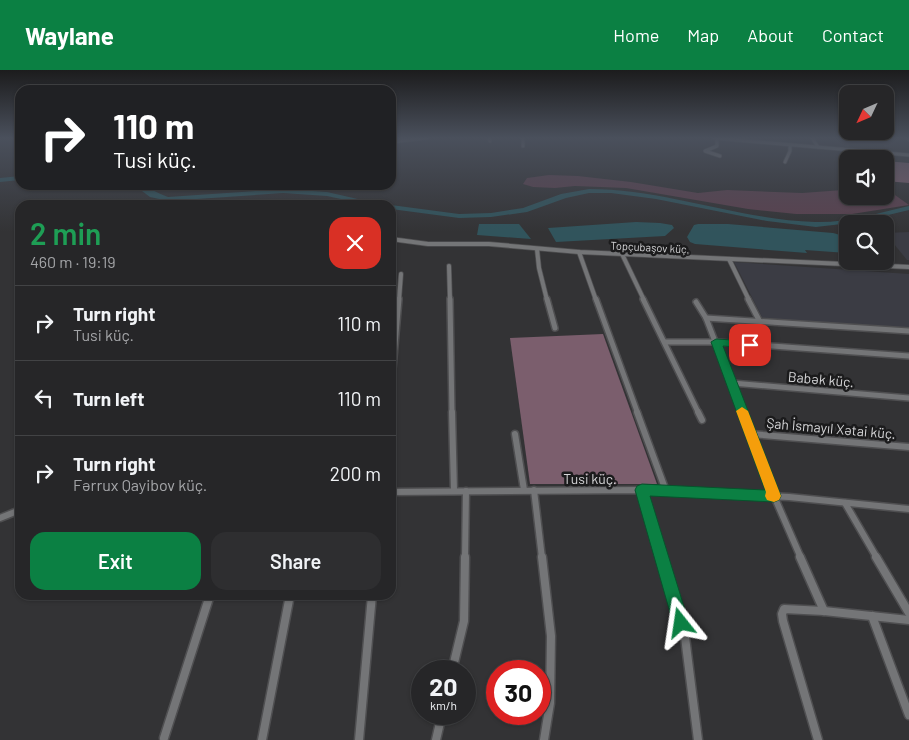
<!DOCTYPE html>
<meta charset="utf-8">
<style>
:root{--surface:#262628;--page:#2e2e30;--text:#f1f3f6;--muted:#a4a5a8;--line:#424345;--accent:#0b8043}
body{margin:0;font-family:Barlow,sans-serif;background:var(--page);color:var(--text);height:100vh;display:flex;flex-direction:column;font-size:19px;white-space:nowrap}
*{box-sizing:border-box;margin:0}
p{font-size:16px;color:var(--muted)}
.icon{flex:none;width:28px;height:28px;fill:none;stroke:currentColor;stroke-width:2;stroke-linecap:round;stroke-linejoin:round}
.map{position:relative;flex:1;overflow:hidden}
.drawer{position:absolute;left:15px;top:130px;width:381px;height:400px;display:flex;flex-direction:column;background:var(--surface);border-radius:15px;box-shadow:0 1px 4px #0004,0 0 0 1px var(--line)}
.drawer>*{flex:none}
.hud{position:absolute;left:15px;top:15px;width:381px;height:105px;border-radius:15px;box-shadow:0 1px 4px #0004,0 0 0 1px var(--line);background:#202124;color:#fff;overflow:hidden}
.needle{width:32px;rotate:226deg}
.buttons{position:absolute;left:839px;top:15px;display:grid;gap:10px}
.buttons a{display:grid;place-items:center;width:55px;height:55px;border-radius:10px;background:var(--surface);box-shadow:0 1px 4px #0004,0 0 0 1px var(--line);font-size:25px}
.speed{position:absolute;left:411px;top:590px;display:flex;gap:10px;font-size:25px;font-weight:700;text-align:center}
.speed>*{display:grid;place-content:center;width:65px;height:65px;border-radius:50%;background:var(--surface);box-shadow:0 1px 4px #0004,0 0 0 1px var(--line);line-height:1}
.speed small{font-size:12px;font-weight:400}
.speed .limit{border:8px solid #d22;background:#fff;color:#111}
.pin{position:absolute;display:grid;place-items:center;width:42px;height:42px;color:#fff;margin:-21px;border-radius:10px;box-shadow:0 2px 8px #0006}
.me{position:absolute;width:55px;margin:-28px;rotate:345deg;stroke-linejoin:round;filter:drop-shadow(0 0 4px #0008)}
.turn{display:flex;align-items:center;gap:18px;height:105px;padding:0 15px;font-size:22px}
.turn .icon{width:65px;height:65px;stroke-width:2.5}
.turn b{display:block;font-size:35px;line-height:42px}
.round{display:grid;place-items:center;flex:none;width:52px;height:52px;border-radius:15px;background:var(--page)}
.headline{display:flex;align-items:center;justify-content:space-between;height:85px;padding:0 15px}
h1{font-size:30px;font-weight:600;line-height:38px;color:#1e9e55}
.action{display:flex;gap:10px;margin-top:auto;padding:10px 15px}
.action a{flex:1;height:58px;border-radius:15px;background:var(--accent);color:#fff;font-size:20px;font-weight:600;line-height:58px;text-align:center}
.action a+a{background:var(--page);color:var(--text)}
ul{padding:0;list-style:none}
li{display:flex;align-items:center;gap:15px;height:75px;padding:0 15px;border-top:1px solid var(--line)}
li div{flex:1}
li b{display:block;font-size:19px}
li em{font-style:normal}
header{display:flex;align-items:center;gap:30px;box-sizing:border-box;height:70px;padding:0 25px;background:var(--accent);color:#fff}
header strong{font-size:24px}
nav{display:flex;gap:28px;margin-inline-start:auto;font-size:18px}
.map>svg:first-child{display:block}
.built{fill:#3b3c44}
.green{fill:#5a414e}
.forest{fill:#7b5e6d}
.water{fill:#31545c}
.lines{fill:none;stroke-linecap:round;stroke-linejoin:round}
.river{fill:#31545c;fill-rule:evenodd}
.street-far4-casing{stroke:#4f4f51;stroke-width:4.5}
.street-far3-casing{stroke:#4f4f51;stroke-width:5.5}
.street-far2-casing{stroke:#4f4f51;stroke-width:8}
.street-far1-casing{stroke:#4f4f51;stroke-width:9}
.street-casing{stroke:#4f4f51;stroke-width:11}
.street-far4{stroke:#747577;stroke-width:3}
.street-far3{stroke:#747577;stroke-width:4}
.street-far2{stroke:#747577;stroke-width:5}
.street-far1{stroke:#747577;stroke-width:6}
.street{stroke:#747577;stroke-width:8}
.route{fill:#0b8043;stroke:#07532c}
.slow{fill:#f59e0b}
.labels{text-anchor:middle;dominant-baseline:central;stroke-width:5;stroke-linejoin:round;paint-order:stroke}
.far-street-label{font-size:11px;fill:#d6d6d8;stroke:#1b1b1c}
.street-label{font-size:14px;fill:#d6d6d8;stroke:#1b1b1c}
</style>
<header>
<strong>Waylane</strong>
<nav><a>Home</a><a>Map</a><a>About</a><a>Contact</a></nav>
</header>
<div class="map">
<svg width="909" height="670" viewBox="0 0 909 670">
<rect width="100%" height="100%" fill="#333335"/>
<g class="built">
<polygon points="909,162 909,190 907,190 885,163"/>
<polygon points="734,192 909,204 909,259 763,249"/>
</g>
<polygon class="green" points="549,105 578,106 631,112 698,123 727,120 802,123 843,120 847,120 848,126 895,125 909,135 852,144 796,144 748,139 626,118 575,116 555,118 533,117 523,114 527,108"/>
<g class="forest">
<polygon points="885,91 909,93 909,113 885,111"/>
<polygon points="603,264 657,414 530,414 510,268"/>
</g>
<g class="water">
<polygon points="636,152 660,153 672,155 674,158 665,166 556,172 548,158"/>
<polygon points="479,154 519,154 531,169 477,165"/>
<path d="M 698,154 L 728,154 L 833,163 C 846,166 848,171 847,183 L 805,180 L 807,183 L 695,174 L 690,172 L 687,167 L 694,155 Z"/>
</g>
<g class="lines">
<g class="river">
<polygon points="20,106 20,110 0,112 0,108"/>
<path d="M 134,115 C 147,115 156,123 168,127 L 283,119 L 327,122 L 384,135 L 369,135 L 327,126 L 283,123 L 168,131 L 150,127 Z"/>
<path d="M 589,119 C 666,119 740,150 815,152 C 846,153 879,143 909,136 L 909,140 L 859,152 L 816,157 L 767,151 L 656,129 L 611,123 L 589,123 L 566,128 L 527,142 L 491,147 L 459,148 L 391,139 L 391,135 L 390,135 L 391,135 L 459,144 L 491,143 L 523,138 L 561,124 Z"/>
</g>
<defs>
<g id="street-far4">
<polyline points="400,68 399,71 427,68"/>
<polyline points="489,68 490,71"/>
<polyline points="523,68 523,76"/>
<polyline points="713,68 909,85"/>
<polyline points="812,68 818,77"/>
<polyline points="907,68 909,70"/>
<polyline points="717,69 717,76 705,81 720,86"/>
<polyline points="391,73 399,71"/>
<polyline points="785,92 790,81 790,75"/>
</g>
<g id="street-far3">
<polyline points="391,169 428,174 489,174 579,182 909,197"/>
<polyline points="537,179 539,198 547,230"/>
<polyline points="579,182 596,230"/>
<polyline points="622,184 644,230"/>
<polyline points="729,189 749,230"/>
<polyline points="449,196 450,230"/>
<polyline points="399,230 401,204"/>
</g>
<g id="street-far2">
<polyline points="450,229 452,344"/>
<polyline points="547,229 555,258"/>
<polyline points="596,229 638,344"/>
<polyline points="643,229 699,344"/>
<polyline points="748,229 759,250"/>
<polyline points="696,232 706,248 743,344"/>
<polyline points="706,248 909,261"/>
<polyline points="665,272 716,272 909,286"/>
<polyline points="732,313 909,328"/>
<polyline points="391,322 399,229"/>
</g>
<g id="street-far1">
<polyline points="452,342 454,421"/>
<polyline points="637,342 666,421"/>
<polyline points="698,342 702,350"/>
<polyline points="743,342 774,426 801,488"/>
<polyline points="515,364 524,420"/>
<polyline points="751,364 909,377"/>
<polyline points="534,420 542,488"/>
<polyline points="642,420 662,488"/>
<polyline points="391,422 642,420 789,427 909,439"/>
<polyline points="845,433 877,488"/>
<polyline points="0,448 20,440"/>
<polyline points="465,488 466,421"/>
</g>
<g id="street">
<polyline points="542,487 551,566 550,633 544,670"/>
<polyline points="661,487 685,567 698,670"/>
<polyline points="800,487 824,541"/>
<polyline points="876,487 909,543"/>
<polyline points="872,546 909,645"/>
<polyline points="452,601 464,551 465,487"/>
<polyline points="164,668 210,525"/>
<polyline points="262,670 290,525"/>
<polyline points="359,670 372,525"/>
<polyline points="436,670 442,644"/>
<polyline points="818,670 783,551 782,544 784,539 824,541 909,550"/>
</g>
</defs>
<use href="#street-far4" class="street-far4-casing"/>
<use href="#street-far3" class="street-far3-casing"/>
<use href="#street-far2" class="street-far2-casing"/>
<use href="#street-far1" class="street-far1-casing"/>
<use href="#street" class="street-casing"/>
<use href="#street-far4" class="street-far4"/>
<use href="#street-far3" class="street-far3"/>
<use href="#street-far2" class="street-far2"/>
<use href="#street-far1" class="street-far1"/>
<use href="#street" class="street"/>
</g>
<linearGradient id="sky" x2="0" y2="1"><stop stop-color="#1c1c1d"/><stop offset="0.42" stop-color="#4a505c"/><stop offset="1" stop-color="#4a505c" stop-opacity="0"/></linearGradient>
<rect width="909" height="162" fill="url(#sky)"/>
<polygon class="route" points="716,269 750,271 756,275 750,278 723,276 781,426 779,430 774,432 650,426 689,553 687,558 681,561 676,558 673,553 635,420 637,416 642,414 765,420 711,272"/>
<polygon class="slow" points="742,337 748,341 781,426 779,430 774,432 767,430 765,426 766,422 736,341"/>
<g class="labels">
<g class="far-street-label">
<text transform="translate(650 177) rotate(3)">Topçubaşov küç.</text>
</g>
<g class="street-label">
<text transform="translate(821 309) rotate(5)">Babək küç.</text>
<text transform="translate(831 358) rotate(5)">Şah İsmayıl Xətai küç.</text>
<text x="590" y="408">Tusi küç.</text>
</g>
</g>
</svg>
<div class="buttons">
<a><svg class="needle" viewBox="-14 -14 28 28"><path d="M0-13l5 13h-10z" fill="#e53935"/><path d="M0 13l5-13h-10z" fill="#a4a5a8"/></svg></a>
<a><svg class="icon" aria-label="sound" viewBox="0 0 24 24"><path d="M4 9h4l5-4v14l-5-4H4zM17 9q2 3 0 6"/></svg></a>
<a><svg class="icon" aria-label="search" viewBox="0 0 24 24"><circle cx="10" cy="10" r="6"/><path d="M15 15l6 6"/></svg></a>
</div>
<div class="speed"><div>20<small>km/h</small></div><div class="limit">30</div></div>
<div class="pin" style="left:750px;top:275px;background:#d93025"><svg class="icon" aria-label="arrive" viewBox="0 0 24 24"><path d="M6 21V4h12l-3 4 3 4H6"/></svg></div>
<svg class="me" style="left:681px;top:553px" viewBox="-20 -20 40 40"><path d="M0-17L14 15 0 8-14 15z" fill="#0b8043" stroke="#fff" stroke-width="4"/></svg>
<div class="hud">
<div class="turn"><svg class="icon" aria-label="right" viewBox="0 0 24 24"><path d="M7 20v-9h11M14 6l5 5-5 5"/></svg><div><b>110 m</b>Tusi küç.</div></div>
</div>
<section class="drawer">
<div class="headline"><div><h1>2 min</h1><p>460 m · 19:19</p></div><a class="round" style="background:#d93025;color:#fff"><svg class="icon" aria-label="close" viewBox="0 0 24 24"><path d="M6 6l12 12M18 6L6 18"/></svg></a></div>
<ul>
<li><svg class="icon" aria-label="right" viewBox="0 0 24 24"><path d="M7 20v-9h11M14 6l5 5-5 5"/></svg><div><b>Turn right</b><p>Tusi küç.</p></div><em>110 m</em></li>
<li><svg class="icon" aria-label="left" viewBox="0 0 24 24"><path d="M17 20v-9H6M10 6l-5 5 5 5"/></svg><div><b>Turn left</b></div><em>110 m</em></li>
<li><svg class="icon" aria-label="right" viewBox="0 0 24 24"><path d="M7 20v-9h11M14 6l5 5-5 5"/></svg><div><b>Turn right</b><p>Fərrux Qayibov küç.</p></div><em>200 m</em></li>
</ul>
<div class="action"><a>Exit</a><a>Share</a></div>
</section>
</div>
